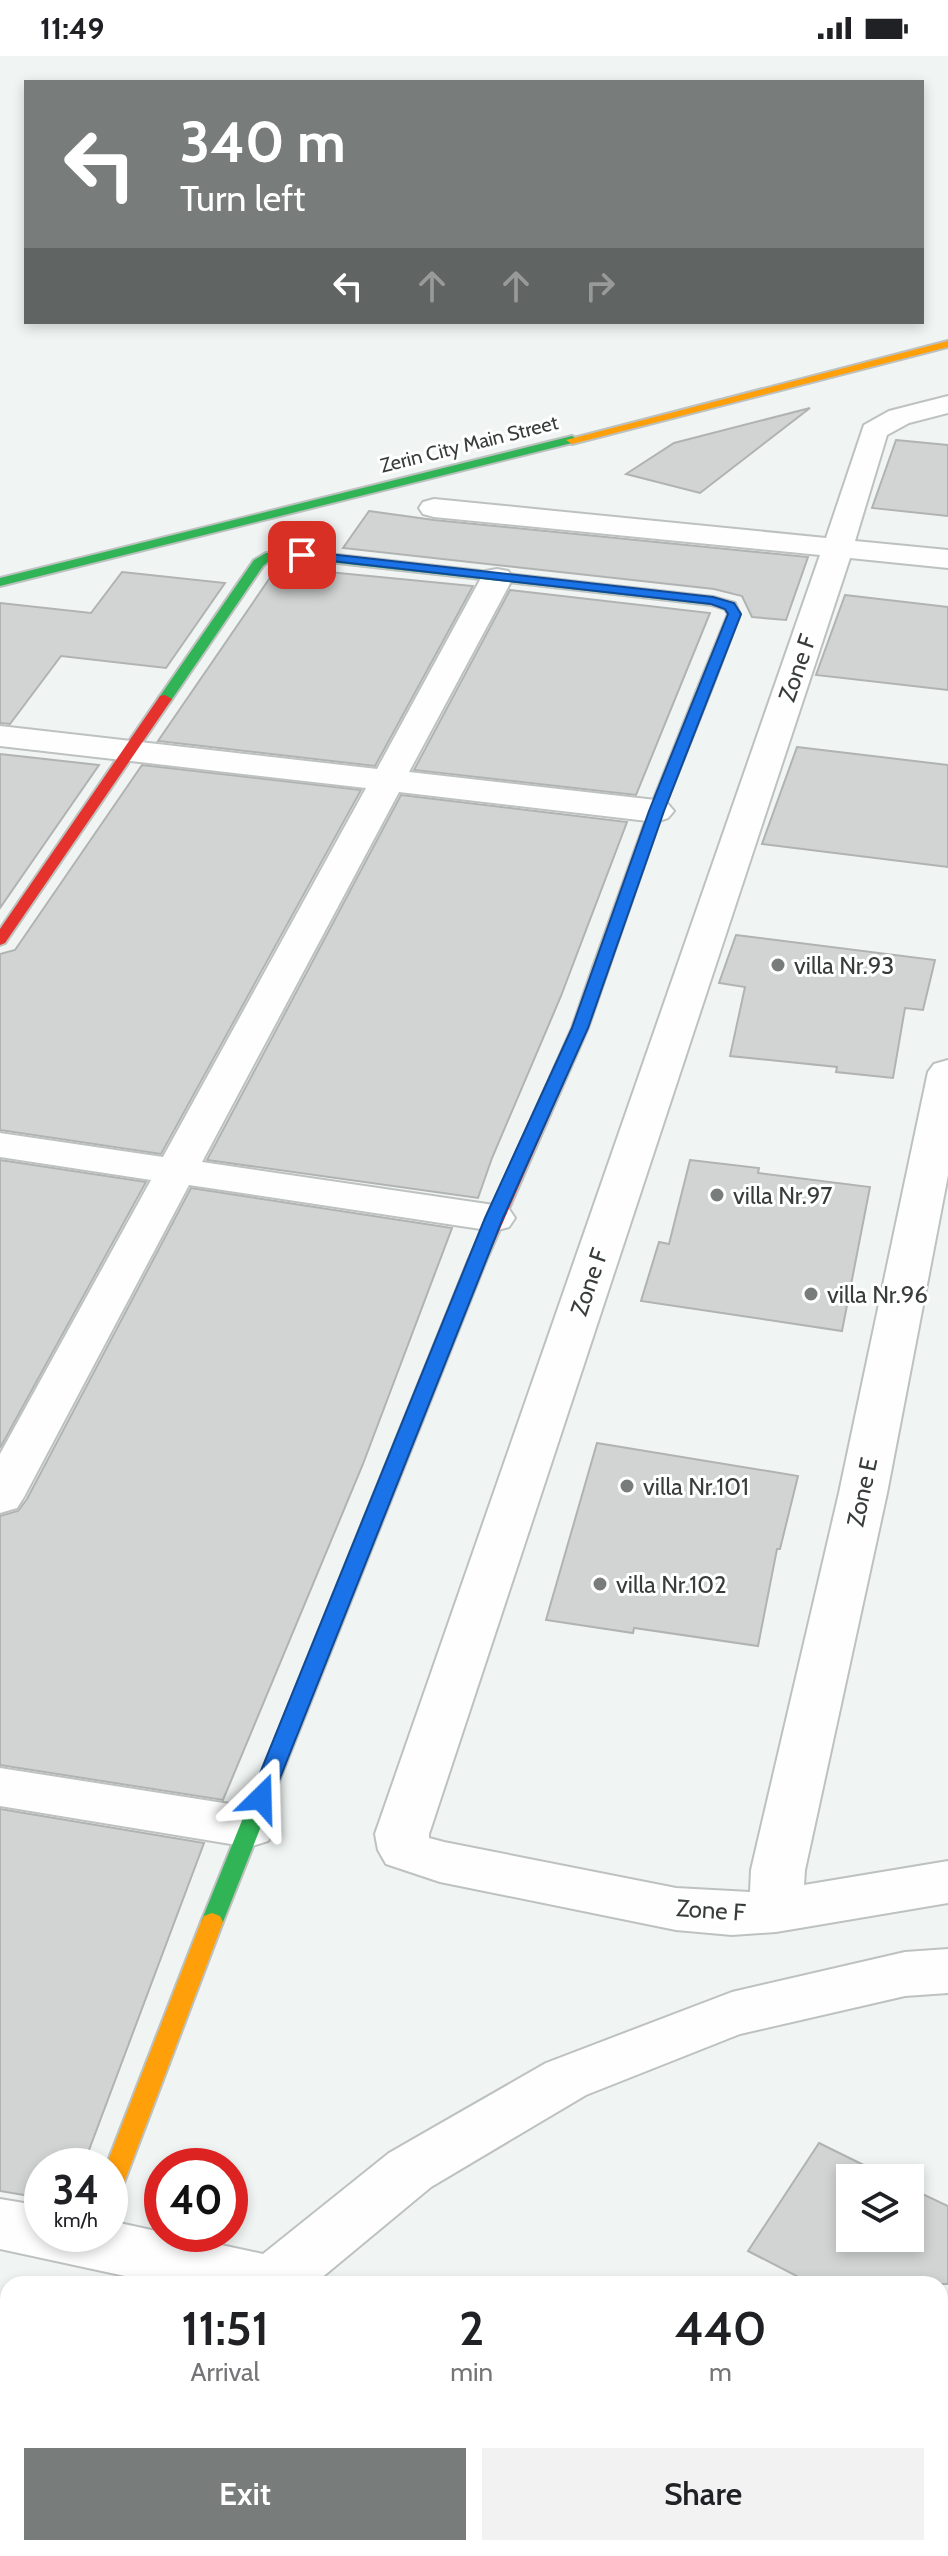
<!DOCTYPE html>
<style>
:root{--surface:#fff;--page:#f2f2f2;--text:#202124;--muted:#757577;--accent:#787d7b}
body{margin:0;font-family:Cabin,sans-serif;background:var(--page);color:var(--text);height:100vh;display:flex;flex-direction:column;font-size:30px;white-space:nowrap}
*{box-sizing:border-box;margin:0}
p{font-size:26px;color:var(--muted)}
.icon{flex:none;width:44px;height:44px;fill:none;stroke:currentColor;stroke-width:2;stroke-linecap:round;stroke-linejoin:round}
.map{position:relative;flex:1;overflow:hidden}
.side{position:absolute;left:0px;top:2220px;width:948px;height:280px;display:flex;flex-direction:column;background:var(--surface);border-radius:24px 24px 0 0;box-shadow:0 4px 12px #0003}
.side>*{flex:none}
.banner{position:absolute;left:24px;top:24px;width:900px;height:244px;border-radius:0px;box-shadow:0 4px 12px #0003;background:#787d7b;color:#fff;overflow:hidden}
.fabs{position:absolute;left:836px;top:2108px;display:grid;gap:16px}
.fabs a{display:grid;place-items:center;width:88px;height:88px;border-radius:0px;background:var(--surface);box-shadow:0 4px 12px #0003;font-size:40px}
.speed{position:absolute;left:24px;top:2092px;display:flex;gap:16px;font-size:40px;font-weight:700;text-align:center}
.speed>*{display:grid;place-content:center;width:104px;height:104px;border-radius:50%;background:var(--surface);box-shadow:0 4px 12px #0003;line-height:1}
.speed small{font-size:20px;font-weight:400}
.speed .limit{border:12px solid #d22;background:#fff;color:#111}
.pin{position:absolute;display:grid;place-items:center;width:68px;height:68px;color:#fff;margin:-34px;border-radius:16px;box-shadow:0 4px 12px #0006}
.me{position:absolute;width:88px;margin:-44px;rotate:22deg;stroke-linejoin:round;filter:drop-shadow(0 0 6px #0008)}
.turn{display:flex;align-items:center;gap:28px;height:168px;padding:0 24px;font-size:36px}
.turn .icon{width:104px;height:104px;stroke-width:2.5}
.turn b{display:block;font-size:56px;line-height:68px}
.lanes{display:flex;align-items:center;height:76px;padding:0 24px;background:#0003;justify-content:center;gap:40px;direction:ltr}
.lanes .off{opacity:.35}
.eta{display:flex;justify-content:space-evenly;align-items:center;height:136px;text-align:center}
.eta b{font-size:48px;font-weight:600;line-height:56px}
.primary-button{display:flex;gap:16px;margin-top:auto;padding:16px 24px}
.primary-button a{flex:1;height:92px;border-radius:0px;background:var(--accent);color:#fff;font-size:32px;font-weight:600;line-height:92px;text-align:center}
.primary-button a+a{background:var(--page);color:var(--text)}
.status{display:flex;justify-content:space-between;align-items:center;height:56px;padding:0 40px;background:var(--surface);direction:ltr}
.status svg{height:22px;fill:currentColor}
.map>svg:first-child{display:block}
.building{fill:#d1d4d2;stroke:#b0b3b1;stroke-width:2}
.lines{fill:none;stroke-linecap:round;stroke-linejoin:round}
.street-casing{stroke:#bdc1c0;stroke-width:4}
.fast-casing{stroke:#bdc1c0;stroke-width:4}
.slow-casing{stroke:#bdc1c0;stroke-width:4}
.jam-casing{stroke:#bdc1c0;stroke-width:4}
.street{fill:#fdfefd;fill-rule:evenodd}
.fast{fill:#30b455;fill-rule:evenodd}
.slow{fill:#ff9f0a;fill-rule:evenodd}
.jam{fill:#e5322d;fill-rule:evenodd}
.route{fill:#1a73e8;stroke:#114b97;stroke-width:2}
.poi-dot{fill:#787d7b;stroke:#fff;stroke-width:3}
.labels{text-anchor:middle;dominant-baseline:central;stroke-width:6;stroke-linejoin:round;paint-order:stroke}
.far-street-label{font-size:20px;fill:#383c3b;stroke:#fff}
.street-label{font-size:24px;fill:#383c3b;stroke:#fff}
.poi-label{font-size:24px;fill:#383c3b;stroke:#fff;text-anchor:start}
</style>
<div class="status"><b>11:49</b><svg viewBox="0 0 49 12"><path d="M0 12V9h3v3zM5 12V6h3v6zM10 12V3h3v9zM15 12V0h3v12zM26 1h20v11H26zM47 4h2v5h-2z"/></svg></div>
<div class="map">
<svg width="948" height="2500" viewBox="0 0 948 2500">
<rect width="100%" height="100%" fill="#f0f5f3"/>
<g class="building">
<polygon points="810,352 700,437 626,418 674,387"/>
<polygon points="896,384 948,389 948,460 872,452"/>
<polygon points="369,455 434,464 808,501 786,564 752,561 742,540 714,533 343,492"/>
<polygon points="287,512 473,530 375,710 158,685 276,513"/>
<polygon points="122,516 225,527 166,612 61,600 10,668 0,667 0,547 91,557"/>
<polygon points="510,534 710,557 636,739 414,714"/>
<polygon points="845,539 948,551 948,634 816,619"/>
<polygon points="797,691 948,709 948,811 762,788"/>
<polygon points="0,698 99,709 0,852"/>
<polygon points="142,709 361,734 161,1098 0,1074 0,898 15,894"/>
<polygon points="401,739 627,766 561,940 492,1102 478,1142 207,1104"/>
<polygon points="736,879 935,904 923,954 905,952 893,1022 836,1016 837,1011 730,1000 745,931 719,927"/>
<polygon points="0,1104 146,1126 0,1392"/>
<polygon points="690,1104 759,1112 758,1117 870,1131 842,1275 641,1245 659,1186 669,1188"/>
<polygon points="191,1132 452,1172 363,1408 223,1744 0,1709 0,1460 18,1455 27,1443"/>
<polygon points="597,1387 798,1420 780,1493 777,1493 758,1590 634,1572 633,1577 546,1564"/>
<polygon points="0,1753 204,1787 83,2110 42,2110 42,2142 0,2135"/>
<polygon points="819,2087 890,2122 850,2122 850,2182 910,2182 910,2132 948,2150 948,2228 812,2228 748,2195"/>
</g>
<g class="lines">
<defs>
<g id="street">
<polygon points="948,340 948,357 909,367 887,379 855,485 948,494 948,512 850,502 429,1778 429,1782 444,1786 676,1832 750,1836 751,1814 839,1437 928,1016 934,1008 948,1004 948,1119 887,1437 805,1814 804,1829 948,1805 948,1847 776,1876 732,1879 676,1874 440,1826 386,1808 378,1794 375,1778 820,499 434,461 423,458 419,452 423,446 434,443 826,482 864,369 889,355"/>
<polygon points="497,513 508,515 513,522 409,716 656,744 668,748 674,755 668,762 656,766 399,736 202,1106 494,1149 509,1153 515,1162 509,1171 494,1175 189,1129 24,1441 17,1452 0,1457 0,1398 151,1124 0,1101 0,1077 163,1101 366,732 0,690 0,670 377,713 481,522 486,515"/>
<polygon points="0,1712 249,1751 268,1757 276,1771 268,1785 249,1791 0,1750"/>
<polygon points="948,1893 948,1937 905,1940 740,1978 586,2039 431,2131 314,2228 162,2228 0,2193 0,2143 42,2150 42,2178 110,2178 110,2165 263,2198 389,2097 546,2007 732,1936 905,1896"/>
<polygon points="38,2492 105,2492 101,2500 34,2500"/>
</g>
<g id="fast">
<polygon points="572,380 578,384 576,386 0,530 0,522"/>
<polygon points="302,495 713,541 735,547 740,558 713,629 706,633 699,629 728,558 725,553 712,549 302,503 269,505 263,510 170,646 160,646 158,643 254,504 266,497"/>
<polygon points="477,1200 486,1205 223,1866 220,1872 212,1875 204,1872 201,1866 468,1205"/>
</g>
<g id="slow">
<polygon points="948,285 948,291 572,388 566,384"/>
<polygon points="706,625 713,629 663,755 609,911 601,916 596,914 593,911 649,755 699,629"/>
<polygon points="212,1857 220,1860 223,1866 122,2132 119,2139 110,2142 110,2110 106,2110 201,1866 204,1860"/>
</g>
<g id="jam">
<polygon points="165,639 172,643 5,887 0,889 0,873 160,640"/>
<polygon points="601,906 609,911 588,972 486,1205 477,1210 471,1209 468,1205 572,972 593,911"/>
</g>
</defs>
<use href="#street" class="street-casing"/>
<use href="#fast" class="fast-casing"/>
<use href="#slow" class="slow-casing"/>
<use href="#jam" class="jam-casing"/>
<use href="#street" class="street"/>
<use href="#fast" class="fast"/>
<use href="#slow" class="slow"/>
<use href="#jam" class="jam"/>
</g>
<polygon class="route" points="302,495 713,541 734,547 741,558 664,755 588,972 503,1162 272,1742 268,1748 253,1748 250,1742 485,1162 572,972 649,755 728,558 725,553 711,548 297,501 295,499"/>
<g class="poi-dot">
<circle cx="778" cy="909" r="8"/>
<circle cx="717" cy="1139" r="8"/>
<circle cx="811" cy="1238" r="8"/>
<circle cx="627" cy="1430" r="8"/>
<circle cx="600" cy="1528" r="8"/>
</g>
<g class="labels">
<g class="far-street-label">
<text transform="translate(469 388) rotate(-14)">Zerin City Main Street</text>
</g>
<g class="street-label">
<text transform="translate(797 612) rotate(-71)">Zone F</text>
<text transform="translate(589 1226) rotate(-71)">Zone F</text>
<text transform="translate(862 1436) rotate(-78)">Zone E</text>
<text transform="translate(711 1854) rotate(4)">Zone F</text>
</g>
<g class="poi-label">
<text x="794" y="909">villa Nr.93</text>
<text x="733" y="1139">villa Nr.97</text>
<text x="827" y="1238">villa Nr.96</text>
<text x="643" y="1430">villa Nr.101</text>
<text x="616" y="1528">villa Nr.102</text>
</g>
</g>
</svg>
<div class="fabs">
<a><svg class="icon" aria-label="layers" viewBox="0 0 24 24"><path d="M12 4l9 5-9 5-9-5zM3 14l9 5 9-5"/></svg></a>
</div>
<div class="speed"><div>34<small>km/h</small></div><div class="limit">40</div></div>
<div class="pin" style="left:302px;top:499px;background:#d93025"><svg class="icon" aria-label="arrive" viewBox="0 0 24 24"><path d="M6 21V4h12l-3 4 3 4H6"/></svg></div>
<svg class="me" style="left:261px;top:1742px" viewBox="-20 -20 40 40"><path d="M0-17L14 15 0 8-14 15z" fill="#1a73e8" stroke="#fff" stroke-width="4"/></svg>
<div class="banner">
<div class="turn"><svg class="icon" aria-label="left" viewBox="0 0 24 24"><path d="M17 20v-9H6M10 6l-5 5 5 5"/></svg><div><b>340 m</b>Turn left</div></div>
<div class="lanes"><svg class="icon" aria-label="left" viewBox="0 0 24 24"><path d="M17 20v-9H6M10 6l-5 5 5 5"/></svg><svg class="icon off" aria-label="ahead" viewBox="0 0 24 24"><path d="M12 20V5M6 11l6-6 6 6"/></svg><svg class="icon off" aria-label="ahead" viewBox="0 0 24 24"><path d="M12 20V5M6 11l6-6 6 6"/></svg><svg class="icon off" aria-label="right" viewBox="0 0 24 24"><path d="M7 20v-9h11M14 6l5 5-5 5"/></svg></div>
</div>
<section class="side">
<div class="eta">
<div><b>11:51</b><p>Arrival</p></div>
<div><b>2</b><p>min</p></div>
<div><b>440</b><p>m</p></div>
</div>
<div class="primary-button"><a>Exit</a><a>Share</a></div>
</section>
</div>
